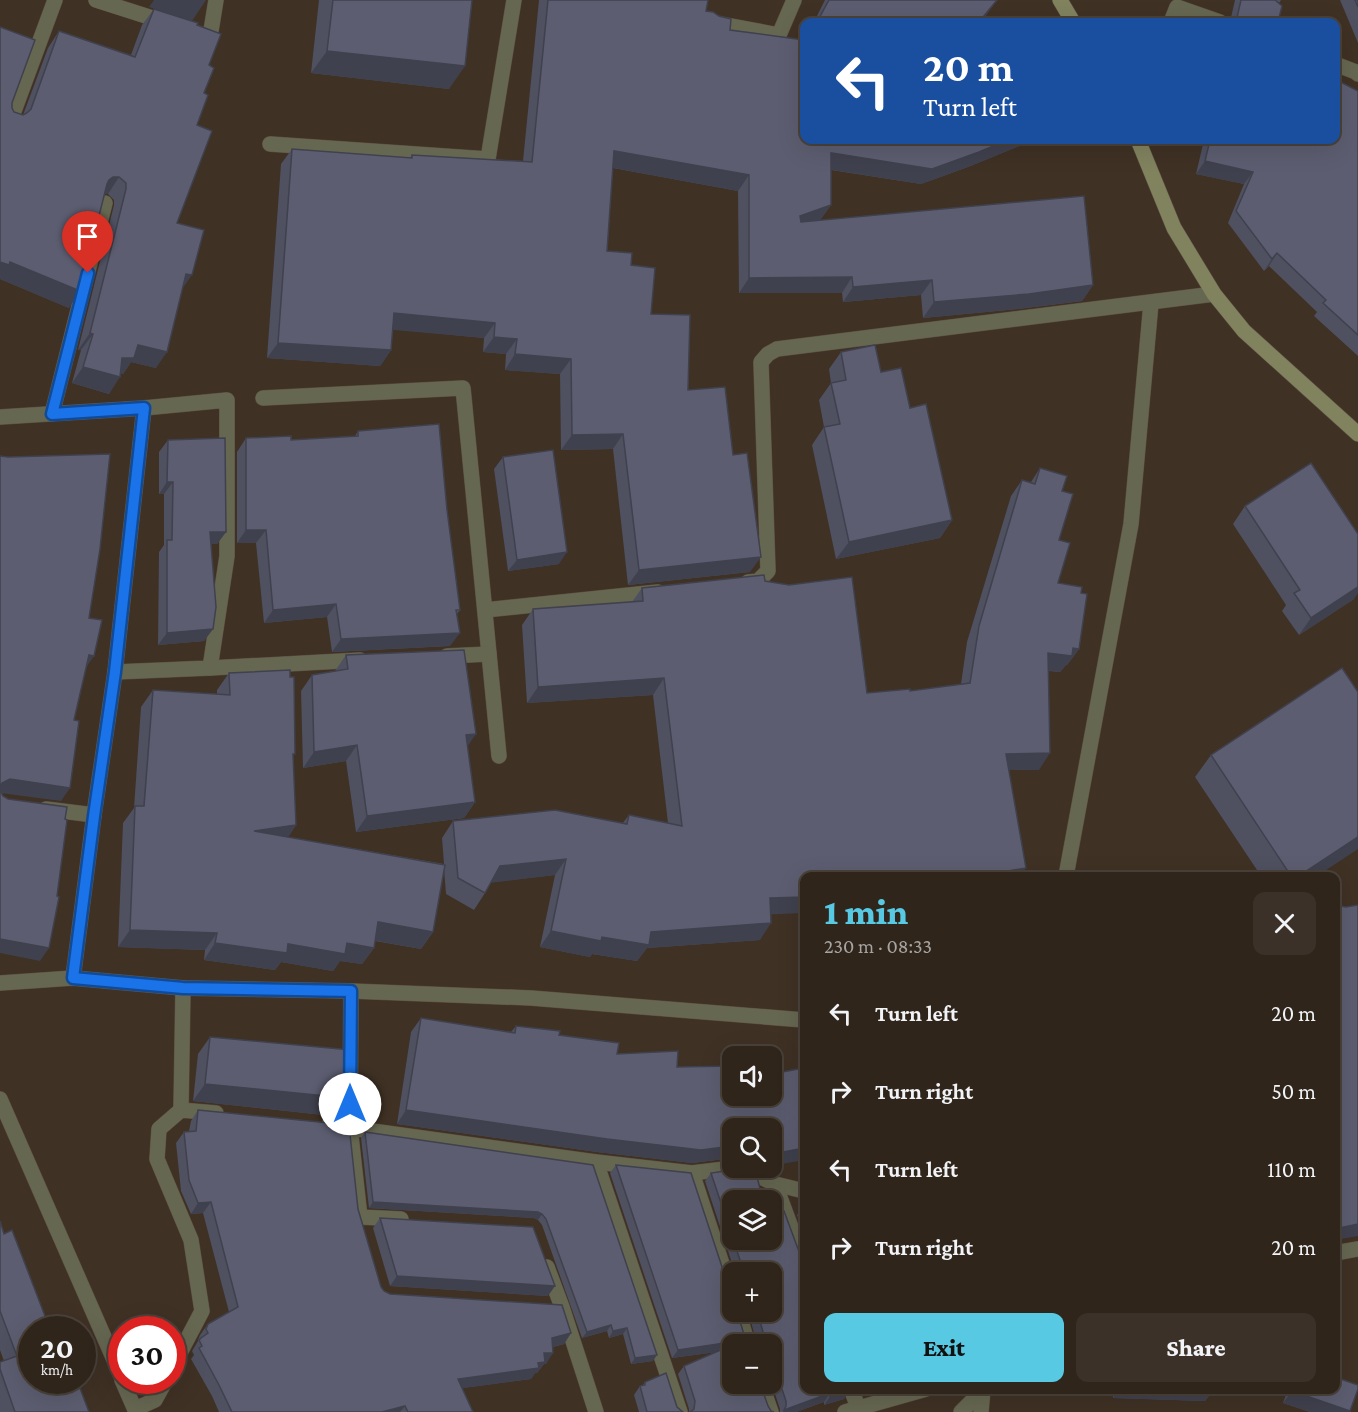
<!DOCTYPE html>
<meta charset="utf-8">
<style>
:root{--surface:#2f251b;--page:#3b3128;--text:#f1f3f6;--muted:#a7a5a3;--line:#4a423a;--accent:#58c9e3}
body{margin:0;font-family:"Crimson Pro",serif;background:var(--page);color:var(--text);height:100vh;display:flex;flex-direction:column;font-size:22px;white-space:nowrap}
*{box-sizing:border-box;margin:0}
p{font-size:20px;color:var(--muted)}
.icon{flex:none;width:33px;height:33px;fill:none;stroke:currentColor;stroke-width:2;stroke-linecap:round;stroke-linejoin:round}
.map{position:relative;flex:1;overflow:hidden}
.details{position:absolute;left:800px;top:872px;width:540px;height:522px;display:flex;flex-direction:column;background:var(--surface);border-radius:12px;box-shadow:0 6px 24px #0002,0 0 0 2px var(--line)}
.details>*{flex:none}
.hud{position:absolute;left:800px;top:18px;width:540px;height:126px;border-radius:12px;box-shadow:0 6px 24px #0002,0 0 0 2px var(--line);background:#1a4fa0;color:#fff;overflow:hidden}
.fabs{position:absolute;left:722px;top:1046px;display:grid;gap:12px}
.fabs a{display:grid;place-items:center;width:60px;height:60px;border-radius:12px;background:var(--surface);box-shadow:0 6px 24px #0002,0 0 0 2px var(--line);font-size:30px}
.speed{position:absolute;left:18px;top:1316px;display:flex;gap:12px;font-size:30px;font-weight:700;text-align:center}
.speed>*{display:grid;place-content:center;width:78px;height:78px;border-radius:50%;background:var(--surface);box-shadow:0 6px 24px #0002,0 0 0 2px var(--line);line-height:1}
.speed small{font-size:15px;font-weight:400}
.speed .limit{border:9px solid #d22;background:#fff;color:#111}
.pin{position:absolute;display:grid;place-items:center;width:51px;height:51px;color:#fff;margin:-62px -26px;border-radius:50% 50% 50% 0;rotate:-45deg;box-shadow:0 0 6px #0007}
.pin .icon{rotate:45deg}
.me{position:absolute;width:66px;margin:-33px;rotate:0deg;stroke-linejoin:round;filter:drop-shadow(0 0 4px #0008)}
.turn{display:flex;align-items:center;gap:21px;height:126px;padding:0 24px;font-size:27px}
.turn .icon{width:78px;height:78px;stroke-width:2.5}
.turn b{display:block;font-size:42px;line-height:51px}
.round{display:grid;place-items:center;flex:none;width:63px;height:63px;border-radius:12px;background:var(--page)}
.headline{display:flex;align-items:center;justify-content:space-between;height:102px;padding:0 24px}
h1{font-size:36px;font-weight:800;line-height:45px;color:var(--accent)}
.cta{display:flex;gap:12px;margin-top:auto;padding:12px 24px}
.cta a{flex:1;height:69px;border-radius:12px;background:var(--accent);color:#111;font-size:24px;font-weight:800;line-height:69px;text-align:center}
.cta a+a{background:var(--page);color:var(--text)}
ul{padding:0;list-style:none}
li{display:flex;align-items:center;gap:18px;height:78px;padding:0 24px}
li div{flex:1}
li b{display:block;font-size:22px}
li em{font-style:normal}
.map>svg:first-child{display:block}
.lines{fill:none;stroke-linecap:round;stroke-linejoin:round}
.service-casing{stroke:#5b4e42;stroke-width:16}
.minor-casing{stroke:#5b4e42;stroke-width:16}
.secondary-casing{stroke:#5b4e42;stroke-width:16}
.service{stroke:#666751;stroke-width:15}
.minor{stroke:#666751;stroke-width:15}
.secondary{stroke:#81835f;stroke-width:15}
.wall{fill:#4f5060}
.shaded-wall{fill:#40414e}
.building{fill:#5c5d70;stroke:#40414e;stroke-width:1.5}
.route-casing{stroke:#114b97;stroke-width:15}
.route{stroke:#1a73e8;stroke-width:10}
</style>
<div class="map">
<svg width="1358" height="1412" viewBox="0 0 1358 1412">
<rect width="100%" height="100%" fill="#3f3124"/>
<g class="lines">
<defs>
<g id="service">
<polyline points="96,0 168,23"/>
<polyline points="196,33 210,37 216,0"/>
<polyline points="10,122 55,0"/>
<polyline points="52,414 105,203"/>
</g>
<g id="minor">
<polyline points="710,22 779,35 794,0"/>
<polyline points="1171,22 1177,7 1220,22"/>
<polyline points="1335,64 1356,72 1358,74"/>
<polyline points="270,144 488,159 514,0"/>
<polyline points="263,398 463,388 499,756"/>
<polyline points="0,417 144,408 227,400 227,556 210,668 115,672"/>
<polyline points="748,582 758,581 768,571 761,362 768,354 777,349 1214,294"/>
<polyline points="485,610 658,592"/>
<polyline points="447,656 489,654"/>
<polyline points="210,668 360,660"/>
<polyline points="46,809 94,815"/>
<polyline points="1066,876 1131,524 1151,303"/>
<polyline points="73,978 94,815 115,672 144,408"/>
<polyline points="0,983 73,978 183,988 351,991 531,998 804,1020"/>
<polyline points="351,991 350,1127 360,1217 401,1219"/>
<polyline points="0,1099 122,1378"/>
<polyline points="181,1110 183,988"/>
<polyline points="329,1125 596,1162 692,1173 741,1167 775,1184 804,1191"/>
<polyline points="596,1162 680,1412"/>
<polyline points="692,1173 732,1294"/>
<polyline points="775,1184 804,1262"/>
<polyline points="1335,1253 1358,1249"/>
<polyline points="547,1267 562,1307 596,1412"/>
<polyline points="738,1311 748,1344"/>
<polyline points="172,1368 202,1311 191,1240 157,1159 159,1129 181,1110 216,1113"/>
<polyline points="122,1380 136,1412"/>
<polyline points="761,1383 771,1412"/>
<polyline points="851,1389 858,1407"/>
<polyline points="135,1409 155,1400 166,1380"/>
<polyline points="845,1412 926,1389"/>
<polyline points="961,1412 983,1390"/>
<polyline points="981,1412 983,1389"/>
</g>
<g id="secondary">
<polyline points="1060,0 1073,22"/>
<polyline points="1138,140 1174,228 1214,294 1244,331 1358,434"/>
</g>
</defs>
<use href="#service" class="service-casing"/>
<use href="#minor" class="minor-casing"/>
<use href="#secondary" class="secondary-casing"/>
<use href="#service" class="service"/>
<use href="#minor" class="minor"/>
<use href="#secondary" class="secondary"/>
</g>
<g class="wall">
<polygon points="319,0 472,0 449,89 311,73"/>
<polygon points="539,0 708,0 706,11 730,30 804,140 1034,140 968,167 921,184 831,170 831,205 820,220 1093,285 1082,301 1018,309 923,318 921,295 843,302 842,293 739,293 738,191 613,168 607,251 631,265 651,314 688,390 733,455 750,572 628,585 613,449 561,450 560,374 505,370 506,354 483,352 484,338 392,329 391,350 380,366 267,358 281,164 292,149 410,158 412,155 523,161"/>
<polygon points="825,0 997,0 981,22 814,22"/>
<polygon points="1235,0 1281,0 1279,3 1278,22 1230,22"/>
<polygon points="1340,0 1358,0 1358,43"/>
<polygon points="154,9 197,25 209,65 177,223 183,288 156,368 131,362 123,374 120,374 109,394 72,383 81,350 78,350 114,205 114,200 108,194 105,194 69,308 0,279 0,27 12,103 12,108 14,112 23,115 48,48 59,31 131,55 142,25"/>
<polygon points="1358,91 1358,356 1314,316 1317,312 1269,266 1264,271 1228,223 1244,184 1196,174 1204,140 1335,140"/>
<polygon points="841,352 881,372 910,408 952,520 940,538 836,559 812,445 824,427 819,400 831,383 829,369"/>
<polygon points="358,431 447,510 460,610 457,614 450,646 332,652 327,617 264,623 256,543 237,543 237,452 246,438 291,440 355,436"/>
<polygon points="168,440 226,532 217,544 211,544 213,629 204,641 158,645 159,552 164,545 164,494 159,494 159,452"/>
<polygon points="503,457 559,564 508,571 494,469"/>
<polygon points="1040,468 1062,491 1059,540 1058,583 1079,649 1067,665 1066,665 1060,672 1049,671 1039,770 1009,770 804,876 771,914 760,940 647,948 637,961 592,954 590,957 540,947 555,875 491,882 485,893 474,910 446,894 444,869 433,932 421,949 375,941 374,948 362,964 340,961 333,971 281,962 275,970 204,960 205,950 118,947 123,823 134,808 141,707 153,690 217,694 217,690 229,673 293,756 296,825 288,837 444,864 442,838 453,821 622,824 629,815 668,823 653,695 527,703 522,625 533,609 632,602 642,588 765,581 867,693 910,691 961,684 967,642 1011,496 1022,480 1031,482"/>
<polygon points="1245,506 1354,599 1299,635 1282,611 1286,605 1233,524"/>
<polygon points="346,655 467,746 475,802 464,818 356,832 346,761 303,768 301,691 312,675 335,671"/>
<polygon points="1211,755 1317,876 1261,876 1195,777"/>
<polygon points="421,1018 511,1032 516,1026 559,1035 617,1054 677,1067 732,1095 804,1068 771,1166 771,1128 732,1128 732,1158 692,1163 597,1152 397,1124 411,1032"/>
<polygon points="210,1037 333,1116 193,1101 198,1054"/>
<polygon points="198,1110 358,1209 381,1287 384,1291 390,1294 571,1333 564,1344 553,1347 546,1364 544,1364 537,1373 535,1373 531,1379 462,1388 473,1412 219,1412 212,1396 191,1359 194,1355 192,1351 198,1341 198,1340 200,1335 208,1324 229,1312 203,1213 191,1214 181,1191 176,1143 184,1132 189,1131 191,1121"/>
<polygon points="365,1132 593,1165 653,1361 631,1364 623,1334 609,1338 607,1331 582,1338 542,1225 538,1220 534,1218 369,1208 361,1138"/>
<polygon points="616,1165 732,1311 748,1343 732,1344 768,1406 689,1412 689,1409 678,1374 684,1366 716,1352 672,1358 610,1173"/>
<polygon points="711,1173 732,1200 732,1239 771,1239 850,1390 844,1399 824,1405 824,1402 796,1412 780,1412 780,1409 771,1382 771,1344 757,1344 748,1311 771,1311 771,1272 735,1272 705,1181"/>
<polygon points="803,1206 804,1206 804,1234 797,1215"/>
<polygon points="380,1218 548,1296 390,1286 373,1228"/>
<polygon points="0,1221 32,1329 89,1412 0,1412 0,1362 4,1361 0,1350"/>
<polygon points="645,1382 677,1407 683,1412 639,1412 634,1395 640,1386 642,1386"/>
<polygon points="1113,1389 1214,1389 1205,1401 1113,1398"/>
<polygon points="1288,1389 1358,1389 1350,1412 1310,1412 1283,1403"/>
</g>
<g class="shaded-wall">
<polygon points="154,0 206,0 192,21 149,7"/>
<polygon points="327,51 465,66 449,89 311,73"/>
<polygon points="1008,140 1034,140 968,167 921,184 820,168 831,153"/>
<polygon points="614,151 749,175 738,191 603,166"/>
<polygon points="1205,161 1253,172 1244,184 1196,174"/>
<polygon points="113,177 119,177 108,194 102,194 109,180"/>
<polygon points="831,205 820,220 789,232 800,216"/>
<polygon points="1277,253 1269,266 1264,271 1272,259"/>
<polygon points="0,262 10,262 80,291 69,308 0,279"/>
<polygon points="186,274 192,275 180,292"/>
<polygon points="852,277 842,293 739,293 749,278"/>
<polygon points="932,280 921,295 843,302 853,287"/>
<polygon points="1093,285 1082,301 1018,309 923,318 934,302"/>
<polygon points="394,313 495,323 484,338 383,329"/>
<polygon points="90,333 93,334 81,350 78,350"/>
<polygon points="494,337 517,339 506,354 483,352"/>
<polygon points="278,343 391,350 380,366 267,358"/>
<polygon points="138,345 167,352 156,368 131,362 123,374 111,374 122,358"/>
<polygon points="515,354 571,359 560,374 505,370"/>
<polygon points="83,367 120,377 109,394 72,383"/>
<polygon points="623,434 613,449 561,450 572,435"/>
<polygon points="167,482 173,482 164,494 159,494"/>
<polygon points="952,520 940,538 836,559 849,542"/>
<polygon points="246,530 266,530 256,543 237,543"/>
<polygon points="210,532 226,532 217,544 202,544"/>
<polygon points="567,552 559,564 508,571 517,560"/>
<polygon points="761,557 750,572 628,585 639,570"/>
<polygon points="1358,587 1358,593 1354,599 1299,635 1311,618"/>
<polygon points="336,604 327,617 264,623 273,610"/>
<polygon points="213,629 204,641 158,645 167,633"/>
<polygon points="460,633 450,646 332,652 341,639"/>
<polygon points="1073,648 1079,649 1067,665 1066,665 1060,672 1037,669 1048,653"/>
<polygon points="89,655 94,656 85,669"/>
<polygon points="664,678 653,695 527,703 538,687"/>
<polygon points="476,734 465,750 466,735"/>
<polygon points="357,745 346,761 303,768 314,752"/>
<polygon points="1050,753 1039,770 994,770 1006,754"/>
<polygon points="10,779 70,788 61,801 0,793 0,785 2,783"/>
<polygon points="475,802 464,818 356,832 367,816"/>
<polygon points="296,825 285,842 254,831"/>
<polygon points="1358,837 1358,849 1317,876 1299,876"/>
<polygon points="566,859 555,875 489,883 500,866"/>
<polygon points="1026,868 1020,876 979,876"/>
<polygon points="804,897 804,913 758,915 770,898"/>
<polygon points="378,922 433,932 421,949 366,939"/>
<polygon points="771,923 760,940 647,948 637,961 592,954 590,957 540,947 551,931 602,937 651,932"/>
<polygon points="130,930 217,933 205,950 118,947"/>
<polygon points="0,939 49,948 40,961 0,953"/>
<polygon points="215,943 288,944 347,943 374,948 362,964 340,961 333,971 281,962 275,970 204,960"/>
<polygon points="205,1084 346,1098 333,1116 193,1101"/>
<polygon points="406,1110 732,1146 732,1158 692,1163 597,1152 397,1124"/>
<polygon points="804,1148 804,1160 771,1166 771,1156 773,1154"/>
<polygon points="211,1202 203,1213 191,1214 198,1203"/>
<polygon points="373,1202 538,1212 542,1214 538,1220 534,1218 369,1208"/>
<polygon points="1358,1224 1358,1236 1335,1240 1335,1229"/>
<polygon points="397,1276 555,1286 548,1296 390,1286"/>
<polygon points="611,1325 607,1331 582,1338 587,1332"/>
<polygon points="627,1328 623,1334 609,1338 613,1331"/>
<polygon points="571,1333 564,1344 544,1349 552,1338"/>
<polygon points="724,1343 717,1352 672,1358 678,1350"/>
<polygon points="544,1353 553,1353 546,1364 544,1364 537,1373 535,1373 531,1379 450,1390 458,1379"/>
<polygon points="657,1355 653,1361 631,1364 635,1358"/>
<polygon points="865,1389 873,1389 863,1392"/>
<polygon points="1120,1389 1214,1389 1205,1401 1113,1398"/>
<polygon points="850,1390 844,1399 824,1405 830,1397"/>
<polygon points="1292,1391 1350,1411 1350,1412 1310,1412 1283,1403"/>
<polygon points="830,1393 824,1402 796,1412 783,1412 784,1410"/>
<polygon points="405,1406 400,1412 382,1412"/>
</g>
<g class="building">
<polygon points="333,0 472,0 465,66 327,51"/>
<polygon points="548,0 708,0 706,11 713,12 719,16 731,19 730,30 804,40 804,140 1008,140 979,152 932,169 831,153 831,205 800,216 801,222 1084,196 1093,285 1029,294 934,302 932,280 853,287 852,277 749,278 749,175 614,151 607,251 632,253 631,265 655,268 651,314 690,315 688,390 725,387 733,455 747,453 761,557 639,570 623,434 572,435 571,359 515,354 517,339 494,337 495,323 394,313 391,350 278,343 292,149 412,158 412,155 532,162"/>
<polygon points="829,0 997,0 979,22 817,22"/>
<polygon points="1241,0 1275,0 1282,6 1278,22 1236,22"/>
<polygon points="1355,0 1358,0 1358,7"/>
<polygon points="154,9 198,23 197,25 221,34 209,65 214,68 204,93 208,95 197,125 212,131 177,223 204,230 192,275 186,274 167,352 138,345 134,358 122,358 120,377 83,367 93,334 90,333 126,189 126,183 119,177 113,177 109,180 107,184 80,291 10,262 9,265 0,262 0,27 35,40 12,103 12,108 14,112 23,115 27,113 31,109 59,31 135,57"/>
<polygon points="1335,79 1358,91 1358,335 1323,303 1326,300 1277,253 1272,259 1236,211 1253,172 1205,161 1210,140 1335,140"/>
<polygon points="875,345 881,372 901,368 910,408 926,404 952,520 849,542 824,427 840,424 831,383 846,380 841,352"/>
<polygon points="439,424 447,510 460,610 456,610 460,633 341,639 336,604 273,610 266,530 246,530 246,438 291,436 291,440 358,436 358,431"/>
<polygon points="225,438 226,532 210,532 216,607 213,629 167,633 167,540 172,540 173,482 167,482 168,440"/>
<polygon points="553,450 567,552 517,560 503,457"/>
<polygon points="110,454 100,549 89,618 102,620 94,656 89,655 74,720 79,721 70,788 10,779 2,783 0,787 0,456 8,457"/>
<polygon points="1311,463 1358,534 1358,587 1311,618 1294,593 1300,590 1245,506"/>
<polygon points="1040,468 1067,476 1062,491 1073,494 1059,540 1070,543 1058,583 1082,587 1081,593 1087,594 1079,649 1073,648 1072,656 1048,653 1050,753 1006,754 1026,868 979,876 804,876 804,897 770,898 771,923 651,932 649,945 602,937 601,941 551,931 566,859 500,866 485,893 458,878 453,821 555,810 627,824 629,815 682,826 664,678 538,687 533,609 643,601 642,588 764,575 765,581 789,585 852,577 867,693 910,689 910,691 970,683 979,626 1022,480 1035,484"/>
<polygon points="464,650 476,734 466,735 475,802 367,816 357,745 314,752 312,675 348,669 346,655"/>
<polygon points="1342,668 1358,692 1358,837 1299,876 1291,876 1211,755"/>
<polygon points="290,670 290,677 294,677 295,754 293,754 296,825 254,831 445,865 433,932 378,922 374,948 347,943 345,954 288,944 287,953 215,943 217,933 130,930 135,806 144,806 153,690 230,695 229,673"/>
<polygon points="0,790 3,796 8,799 67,807 65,819 67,820 57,896 59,897 49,948 0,939"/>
<polygon points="1335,903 1337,903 1341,906 1346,907 1358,905 1358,1224 1335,1229"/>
<polygon points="421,1018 515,1033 516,1026 560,1031 559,1035 619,1043 617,1054 678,1051 677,1067 732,1066 732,1095 771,1095 771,1074 804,1068 804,1148 773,1154 771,1153 771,1128 732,1128 732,1146 701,1150 607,1139 406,1110"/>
<polygon points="210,1037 351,1050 346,1098 205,1084"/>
<polygon points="198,1110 349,1125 358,1209 381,1287 384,1291 390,1294 562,1305 571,1333 552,1338 553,1353 544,1353 545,1362 538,1363 539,1368 458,1379 473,1412 408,1412 405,1406 382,1412 232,1412 219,1385 199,1348 202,1346 199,1340 201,1338 208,1333 206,1329 208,1324 238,1307 211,1202 198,1203 189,1180 184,1132 196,1131"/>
<polygon points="365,1132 593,1165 657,1355 635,1358 627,1328 613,1331 611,1325 587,1332 546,1219 542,1214 538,1212 373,1202"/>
<polygon points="616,1165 691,1173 729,1288 732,1293 732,1311 737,1311 745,1338 748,1343 751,1344 732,1344 732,1383 760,1383 768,1406 771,1411 774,1412 690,1412 694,1409 695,1401 684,1366 725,1348 724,1343 678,1350"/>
<polygon points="745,1168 756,1173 763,1200 732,1200 732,1236 711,1173"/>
<polygon points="784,1211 801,1257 804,1261 804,1389 850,1389 850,1390 830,1397 830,1393 784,1410 786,1406 786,1401 776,1371 771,1366 771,1344 758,1344 762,1341 764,1337 763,1332 757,1311 771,1311 771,1272 744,1272 733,1239 771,1239 771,1214"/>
<polygon points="380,1218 533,1227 555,1286 397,1276"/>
<polygon points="0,1221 4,1234 12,1230 50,1329 32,1329 32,1380 77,1380 89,1412 15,1412 0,1369 0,1362 17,1356 0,1311"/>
<polygon points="666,1373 677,1407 683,1412 647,1412 640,1386 645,1385 645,1382"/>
<polygon points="1335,1377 1358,1385 1358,1389 1350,1411 1292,1391 1292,1389 1335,1389"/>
</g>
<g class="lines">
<defs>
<polyline id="route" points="88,273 52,414 144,408 115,672 94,816 73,978 183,988 351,991 350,1104"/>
</defs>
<use href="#route" class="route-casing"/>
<use href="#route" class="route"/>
</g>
</svg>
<div class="fabs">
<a><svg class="icon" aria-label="sound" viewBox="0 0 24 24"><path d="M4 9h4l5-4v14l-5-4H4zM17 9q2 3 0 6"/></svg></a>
<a><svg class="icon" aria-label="search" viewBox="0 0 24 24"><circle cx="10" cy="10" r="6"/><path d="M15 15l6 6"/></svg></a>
<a><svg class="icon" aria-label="layers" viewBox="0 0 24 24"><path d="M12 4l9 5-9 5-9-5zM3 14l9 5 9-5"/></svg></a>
<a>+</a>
<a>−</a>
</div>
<div class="speed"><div>20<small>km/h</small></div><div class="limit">30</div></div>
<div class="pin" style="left:88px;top:273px;background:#d93025"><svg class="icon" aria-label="arrive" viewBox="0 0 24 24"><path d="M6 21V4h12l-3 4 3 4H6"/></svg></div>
<svg class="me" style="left:350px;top:1104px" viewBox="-20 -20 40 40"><circle r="19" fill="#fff"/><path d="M0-13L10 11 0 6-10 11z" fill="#1a73e8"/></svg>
<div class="hud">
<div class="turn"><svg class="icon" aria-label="left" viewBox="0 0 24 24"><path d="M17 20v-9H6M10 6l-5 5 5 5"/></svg><div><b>20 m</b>Turn left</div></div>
</div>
<section class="details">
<div class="headline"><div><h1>1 min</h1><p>230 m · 08:33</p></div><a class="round"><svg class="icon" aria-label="close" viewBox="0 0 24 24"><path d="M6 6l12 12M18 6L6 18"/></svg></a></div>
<ul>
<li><svg class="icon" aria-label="left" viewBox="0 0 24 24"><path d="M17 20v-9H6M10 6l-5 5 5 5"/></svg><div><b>Turn left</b></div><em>20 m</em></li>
<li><svg class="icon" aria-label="right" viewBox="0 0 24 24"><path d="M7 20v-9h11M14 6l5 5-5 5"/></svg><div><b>Turn right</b></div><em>50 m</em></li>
<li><svg class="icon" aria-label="left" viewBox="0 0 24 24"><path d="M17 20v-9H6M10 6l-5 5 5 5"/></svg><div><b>Turn left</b></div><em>110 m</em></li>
<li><svg class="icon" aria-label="right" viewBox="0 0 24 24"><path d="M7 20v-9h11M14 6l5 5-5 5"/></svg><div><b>Turn right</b></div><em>20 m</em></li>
</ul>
<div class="cta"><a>Exit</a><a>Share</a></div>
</section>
</div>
